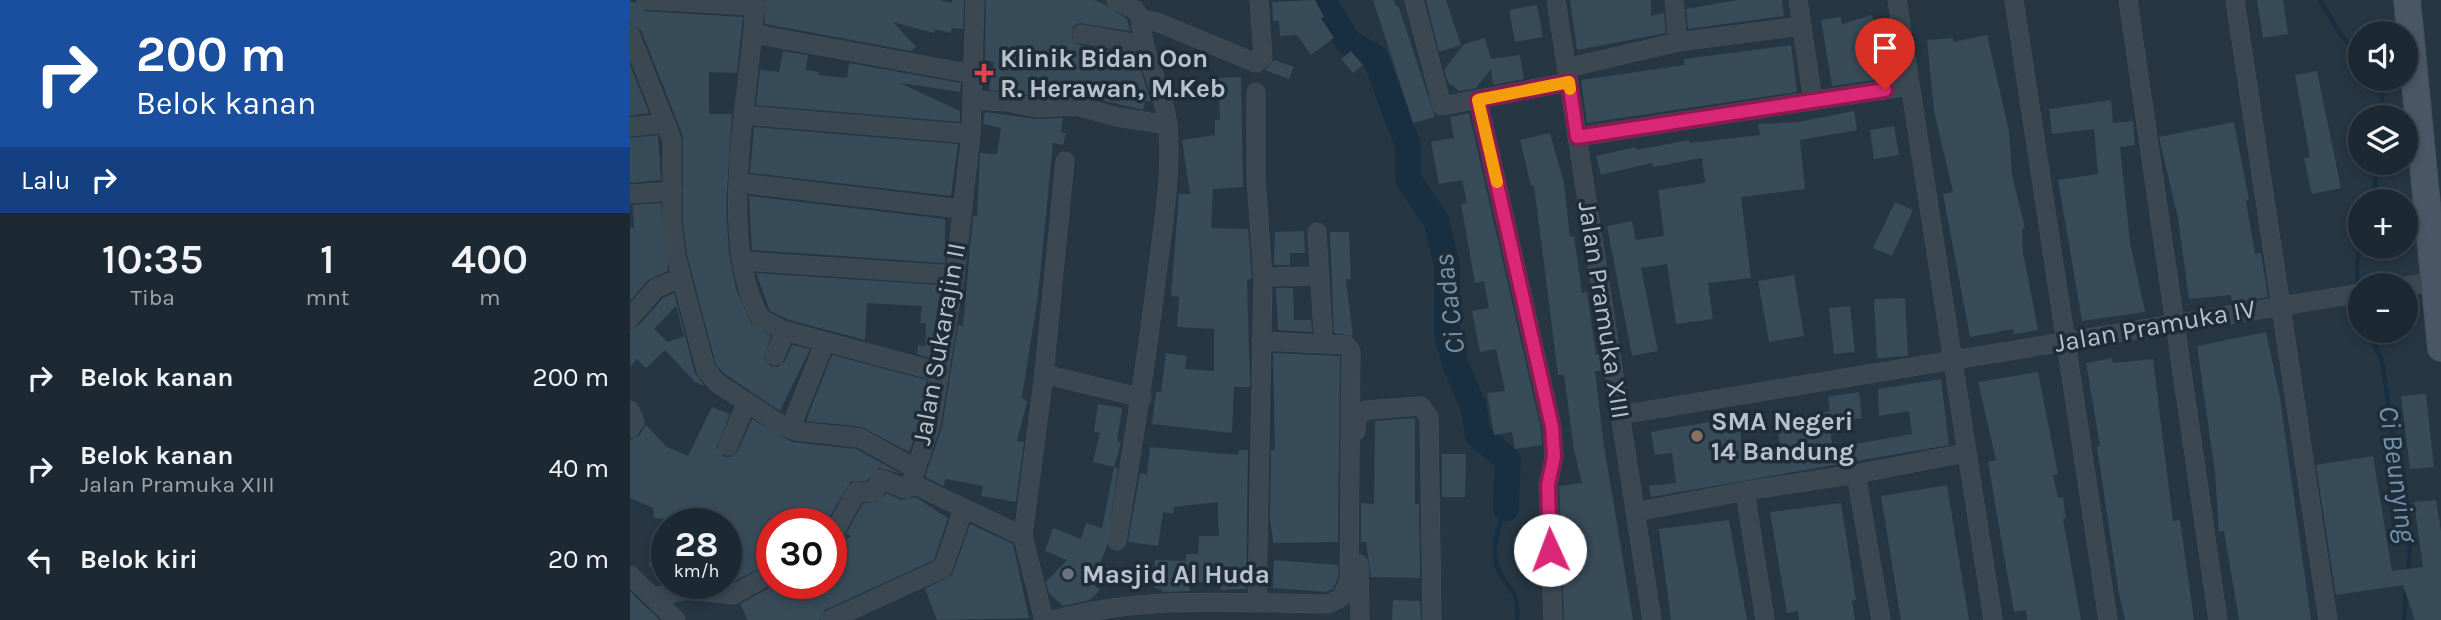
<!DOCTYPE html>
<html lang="id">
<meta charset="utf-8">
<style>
:root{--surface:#1c2832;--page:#29343e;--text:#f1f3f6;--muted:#a0a6ac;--line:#3a444d}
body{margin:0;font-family:Karla,sans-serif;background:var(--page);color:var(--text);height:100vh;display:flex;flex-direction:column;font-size:26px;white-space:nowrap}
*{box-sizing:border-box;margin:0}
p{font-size:23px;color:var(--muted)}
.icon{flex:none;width:38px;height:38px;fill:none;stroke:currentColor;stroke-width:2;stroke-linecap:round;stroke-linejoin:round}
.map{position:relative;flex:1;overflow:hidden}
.drawer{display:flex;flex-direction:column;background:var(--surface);width:630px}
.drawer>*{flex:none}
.hud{background:#1a4fa0;color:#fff;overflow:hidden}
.controls{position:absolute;left:1718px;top:21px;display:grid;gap:14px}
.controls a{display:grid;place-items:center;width:70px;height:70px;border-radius:50%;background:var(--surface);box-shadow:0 4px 10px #0003,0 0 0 2px var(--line);font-size:35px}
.speed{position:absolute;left:21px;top:508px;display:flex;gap:14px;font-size:35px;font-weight:700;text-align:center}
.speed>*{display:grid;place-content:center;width:91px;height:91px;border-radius:50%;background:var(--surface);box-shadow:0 4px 10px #0003,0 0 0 2px var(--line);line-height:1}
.speed small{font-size:18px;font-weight:400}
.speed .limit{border:10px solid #d22;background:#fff;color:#111}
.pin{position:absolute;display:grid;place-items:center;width:60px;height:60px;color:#fff;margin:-72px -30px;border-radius:50% 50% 50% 0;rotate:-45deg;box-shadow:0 0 7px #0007}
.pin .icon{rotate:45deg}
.me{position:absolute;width:77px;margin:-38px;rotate:358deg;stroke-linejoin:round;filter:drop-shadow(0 0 5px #0008)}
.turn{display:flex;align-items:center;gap:24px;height:147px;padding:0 21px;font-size:32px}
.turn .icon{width:91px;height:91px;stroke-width:2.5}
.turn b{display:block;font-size:49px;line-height:60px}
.then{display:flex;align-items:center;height:66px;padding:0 21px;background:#0003;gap:14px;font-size:26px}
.eta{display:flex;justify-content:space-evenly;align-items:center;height:119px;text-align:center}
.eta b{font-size:42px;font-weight:600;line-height:49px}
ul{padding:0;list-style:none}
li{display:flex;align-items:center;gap:21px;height:91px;padding:0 21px}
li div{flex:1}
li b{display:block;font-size:26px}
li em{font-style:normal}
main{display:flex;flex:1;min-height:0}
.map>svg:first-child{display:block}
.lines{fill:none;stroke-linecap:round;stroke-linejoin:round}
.stream{stroke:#182f42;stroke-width:4.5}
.river{stroke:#182f42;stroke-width:26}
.building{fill:#384b59;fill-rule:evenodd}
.street-casing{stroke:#44515c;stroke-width:19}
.secondary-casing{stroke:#44515c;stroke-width:28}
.street{stroke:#3b4852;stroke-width:18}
.secondary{stroke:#495766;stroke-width:26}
.route-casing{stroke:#8e194d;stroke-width:18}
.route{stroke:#db2777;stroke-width:12}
.slow{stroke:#f59e0b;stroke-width:12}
.health-dot{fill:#e0444e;stroke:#1f2d38;stroke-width:2.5}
.education-dot{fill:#8d6e63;stroke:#1f2d38;stroke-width:2.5}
.worship-dot{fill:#6b7280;stroke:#1f2d38;stroke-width:2.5}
.labels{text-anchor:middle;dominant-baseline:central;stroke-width:7;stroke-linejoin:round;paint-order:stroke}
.poi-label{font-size:26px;font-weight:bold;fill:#b8c2cc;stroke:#1f2d38;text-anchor:start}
.street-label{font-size:26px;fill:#b8c2cc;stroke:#1f2d38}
.water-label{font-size:28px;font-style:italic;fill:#7191ac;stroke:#1f2d38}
</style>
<main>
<section class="drawer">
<div class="hud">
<div class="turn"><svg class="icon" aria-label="right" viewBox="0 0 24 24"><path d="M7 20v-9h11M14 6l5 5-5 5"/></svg><div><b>200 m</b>Belok kanan</div></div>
<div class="then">Lalu<svg class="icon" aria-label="right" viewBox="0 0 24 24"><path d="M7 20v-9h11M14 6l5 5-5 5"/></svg></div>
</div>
<div class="eta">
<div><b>10:35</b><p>Tiba</p></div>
<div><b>1</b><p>mnt</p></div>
<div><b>400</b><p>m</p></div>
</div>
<ul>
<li><svg class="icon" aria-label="right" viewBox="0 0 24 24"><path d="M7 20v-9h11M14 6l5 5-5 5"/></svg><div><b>Belok kanan</b></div><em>200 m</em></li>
<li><svg class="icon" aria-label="right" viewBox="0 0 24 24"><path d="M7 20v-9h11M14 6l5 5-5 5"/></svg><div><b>Belok kanan</b><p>Jalan Pramuka XIII</p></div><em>40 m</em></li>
<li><svg class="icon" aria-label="left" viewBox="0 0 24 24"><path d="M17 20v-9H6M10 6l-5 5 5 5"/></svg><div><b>Belok kiri</b></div><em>20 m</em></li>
</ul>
</section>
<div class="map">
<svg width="1811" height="620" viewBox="0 0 1811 620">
<rect width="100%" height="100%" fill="#263643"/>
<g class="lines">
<g class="stream">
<polyline points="1690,0 1712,37 1731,54"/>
<polyline points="1746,79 1752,92 1752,117"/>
<polyline points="1743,201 1748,163"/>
<polyline points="1728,290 1727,264 1731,242"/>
<polyline points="1729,298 1731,311"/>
<polyline points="1739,331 1752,361 1780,550 1778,574"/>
<path d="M 876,508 C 869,526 859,550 868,569 C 879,593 889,588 887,620"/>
<polyline points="1774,620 1776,589"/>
</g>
<polyline class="river" points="693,0 718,42 745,57 778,146 778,179 806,220 817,265 817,334 826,366 843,405 848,435 878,460 876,508"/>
</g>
<g class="building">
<polygon points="134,0 309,0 322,3 322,0 334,0 333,29 322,28 321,33 305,29 304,33 263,22 286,47 281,51 135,24"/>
<polygon points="356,0 464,0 476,5 497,19 500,31 449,23 443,27 442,38 450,45 506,55 521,102 515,101 513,110 450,95 409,97 359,90 364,62 355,60"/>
<polygon points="685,0 694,17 691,18 704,38 681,55 667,35 650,36 649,21 643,21 642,2"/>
<polygon points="743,0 764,0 766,6 768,5 805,117 783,123"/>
<polygon points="796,0 816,0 831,45 809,52"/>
<polygon points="940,0 1021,0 1021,16 1034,13 1036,33 947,50"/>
<polygon points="1108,0 1152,0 1154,16 1058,29 1056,9"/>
<polygon points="1627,0 1653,0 1658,34 1633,38"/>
<polygon points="0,2 5,2 15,11 113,17 107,73 79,72 79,110 80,114 102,114 96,208 99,252 106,289 121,323 141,336 134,358 140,366 147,367 155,361 162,345 180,349 150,411 95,374 86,365 57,255 53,224 53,136 11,30 0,23"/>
<polygon points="907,5 913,37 885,42 879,10"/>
<polygon points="1242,15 1258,78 1202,86 1191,20 1211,17 1212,24"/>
<polygon points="1357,35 1379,131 1382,175 1395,228 1392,229 1393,252 1408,330 1384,334 1383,329 1340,337 1313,194 1323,192 1304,111 1297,40 1323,38 1323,42"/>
<polygon points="855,38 861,59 890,55 894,79 863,85 861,69 846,88 829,91 818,82 814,70 834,44"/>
<polygon points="1161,45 1167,92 957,123 951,80 1054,65 1054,59"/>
<polygon points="153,51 178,55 176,70 189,72 188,75 217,78 219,63 331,83 330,92 270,83 330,111 330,122 126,105 130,70 149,72"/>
<polygon points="721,51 733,65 723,73 711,59"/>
<polygon points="644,60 664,67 659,79 635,70"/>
<polygon points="0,65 19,113 0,116"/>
<polygon points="1687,71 1711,188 1682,194 1674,158 1680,157 1665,75"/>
<polygon points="611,77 613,187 583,189 581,228 618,229 622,278 617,280 620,387 604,387 602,433 522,424 526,392 531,392 536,353 557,356 555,369 584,371 584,329 547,327 549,297 541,296 549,194 560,194 552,140 585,135 585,120 590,120 588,78"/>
<polygon points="1481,100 1483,123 1503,121 1505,145 1490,147 1500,242 1515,312 1452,321 1428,180 1468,174 1464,129 1422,134 1419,109"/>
<polygon points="1224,111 1227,130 1170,140 1175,189 1111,197 1121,278 1078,283 1083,319 1046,324 1037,264 1011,268 1028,351 1002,356 977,226 1002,221 1006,240 1034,236 1028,190 1075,183 1072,158 1023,167 1022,163 971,175 966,156 1006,147 1006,150 1059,140 1060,143 1130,135 1128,124 1168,122"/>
<polygon points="355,112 406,119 433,118 431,132 436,133 433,145 423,143 408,296 392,397 397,402 387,441 394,442 386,502 351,496 353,486 315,479 314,486 295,477 312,427 328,325 333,326 343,216 347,216 350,153 367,154 371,128 353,124"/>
<polygon points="839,113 911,429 912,445 885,449 882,432 864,435 857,393 875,391 866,349 850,352 842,311 859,308 854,281 845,283 831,204 837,203 832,180 809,184 801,142 824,138 820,117"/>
<polygon points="1604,122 1619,200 1616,201 1625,254 1631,253 1638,297 1602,303 1601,295 1559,299 1548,218 1529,137"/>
<polygon points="1264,126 1269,155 1244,159 1240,130"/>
<polygon points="124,127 328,144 321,196 120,173"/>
<polygon points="920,133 934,183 940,237 944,236 952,293 957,292 966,355 969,354 971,371 965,371 974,446 1003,620 934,620 929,486 952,483 944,450 934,375 928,375 904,185 901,186 890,140"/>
<polygon points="28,135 31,180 0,183 0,138"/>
<polygon points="119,196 315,219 315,263 122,250"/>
<polygon points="1265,202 1283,210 1262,256 1243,248"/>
<polygon points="31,203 38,271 18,280 0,301 0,227 4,228 3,205"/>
<polygon points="674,231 675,253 660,253 660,265 644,265 645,232"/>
<polygon points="700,232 719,232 721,279 716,280 723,336 704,333"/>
<polygon points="126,273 311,285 300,358 287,354 288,345 295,346 296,323 290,323 292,306 237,303 235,340 159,320 140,311"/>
<polygon points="1164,275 1174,336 1139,342 1128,281"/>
<polygon points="646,288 663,288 664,320 681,320 682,332 648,330"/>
<path d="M 44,293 L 65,373 L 75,386 L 65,382 L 35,350 L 16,368 L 7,359 L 0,367 L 0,329 L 9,325 L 33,298 ZM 46,306 L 54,336 L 38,342 L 24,329 Z"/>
<polygon points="1275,298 1278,356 1247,358 1244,299"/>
<polygon points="1220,306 1225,352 1204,354 1199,308"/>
<polygon points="1636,332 1650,398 1681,620 1609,620 1594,531 1589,532 1585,473 1567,346"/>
<polygon points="643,353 710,356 708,542 643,543 643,540 640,520 641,450 645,450"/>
<polygon points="202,355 297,380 290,422 279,452 232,427 176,421"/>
<polygon points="1482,358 1483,363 1523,359 1543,521 1550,520 1564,620 1495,620 1489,594 1467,447 1470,446 1456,363"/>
<polygon points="1408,372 1428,474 1423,475 1428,498 1433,497 1436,518 1433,519 1451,620 1397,620 1396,610 1384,612 1372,544 1358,462 1366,460 1348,382"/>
<polygon points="1311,379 1319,445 1021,497 1019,486 1046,483 1042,453 1025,455 1021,432 1108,417 1115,464 1152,457 1146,420 1200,411 1198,397 1229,392 1232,418 1199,424 1203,448 1282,434 1279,411 1249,416 1248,389"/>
<polygon points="1796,394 1804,467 1780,469 1771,396"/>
<polygon points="468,404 492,408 487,441 491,442 484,467 463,462 470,433 464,432"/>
<polygon points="82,407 100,414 87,447 94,457 100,457 108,451 122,419 162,442 226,449 272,474 249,468 237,481 221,481 196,523 142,523 142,562 101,583 96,583 96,523 59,523 59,520 24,518 23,508 0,498 0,440 9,436 16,425 37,447 58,456"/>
<polygon points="785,418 785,504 789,504 790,578 741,577 736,542 731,542 731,503 744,504 745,421"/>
<polygon points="520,447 608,455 609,450 618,450 616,589 591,590 591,582 559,582 560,591 532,592 532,589 525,588 525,560 556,561 556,554 568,554 569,536 589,536 588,516 588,502 544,507 543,514 533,512 528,546 498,542 510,473 517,474"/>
<polygon points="812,454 836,454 835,497 812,497"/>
<polygon points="1743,456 1762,571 1793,567 1784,502 1806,500 1811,531 1811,620 1785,620 1773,585 1706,595 1686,465"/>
<polygon points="484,467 488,468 477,546 462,583 470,590 460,600 433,606 419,593 416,582 437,560 415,551 423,528 451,539 456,523 472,528"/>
<polygon points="1317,485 1339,620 1271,620 1251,496"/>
<polygon points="256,493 272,500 285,497 318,518 304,560 195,610 189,620 118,620 110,604 148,583 201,583 201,549 222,536 216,534 233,503 247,503"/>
<polygon points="1211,503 1226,600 1222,601 1225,620 1169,620 1168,611 1157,613 1140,512"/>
<polygon points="36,520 37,566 18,566"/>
<polygon points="1099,520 1117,620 1041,620 1029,529"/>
<polygon points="340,524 383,544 399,618 307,620 295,589 322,575"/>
<polygon points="644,560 708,565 708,578 703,589 696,592 643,588"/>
<polygon points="0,591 14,605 30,620 0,620"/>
<polygon points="763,600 790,601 791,620 762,620"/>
</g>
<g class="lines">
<defs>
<g id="street">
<path d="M 16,0 L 125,6 C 120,93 85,241 131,319 L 155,331 L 309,372"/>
<polyline points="345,0 341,134 325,275 301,425 282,480 285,485 393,536"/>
<polyline points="486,0 505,10 513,21"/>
<polyline points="784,0 812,106 939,82"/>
<polyline points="926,0 1022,620"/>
<polyline points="1044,0 1048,42"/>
<polyline points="1168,0 1183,101"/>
<polyline points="1267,0 1363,620"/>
<polyline points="1384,0 1478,620"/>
<polyline points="1498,0 1588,620"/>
<polyline points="1605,0 1698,620"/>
<polyline points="0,34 42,140 42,225 46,257 76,370 87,383 153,426 166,431 230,438 286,469"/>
<polyline points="124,34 343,74"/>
<polyline points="452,34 513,45"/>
<polyline points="937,68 1048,42 1171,26"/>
<polyline points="626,92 626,179 633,277 627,603"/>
<polyline points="343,100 377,102 408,108 447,106 487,117 538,125"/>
<polyline points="848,100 922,427 924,457 918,485 923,620"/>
<polyline points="114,115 341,134"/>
<polyline points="0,127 36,123"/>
<polyline points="947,137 1279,86"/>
<polyline points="110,183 331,209"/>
<polyline points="0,194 43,191"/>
<polyline points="687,232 693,331"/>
<polyline points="113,261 325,275"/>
<polyline points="633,277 690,276"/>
<polyline points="1776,286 1802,282"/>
<polyline points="0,318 26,288 51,278"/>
<polyline points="145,356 155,331"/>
<polyline points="414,374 512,398"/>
<polyline points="0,410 5,422 0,429"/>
<polyline points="990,415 1731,293"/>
<polyline points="160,429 195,342"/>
<polyline points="726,431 726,417 736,410 791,406 799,418 802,620"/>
<polyline points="98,446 117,402"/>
<polyline points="1226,474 1335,453"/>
<polyline points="1005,512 1115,491"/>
<polyline points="201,538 227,491 243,493 251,479 275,489 285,485"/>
<path d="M 487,541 C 502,452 516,364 527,274 C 533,225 542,175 538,126 C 534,90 514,60 511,24 L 517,20 L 527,22 L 626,63 L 633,57 L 629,0"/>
<polyline points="729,564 730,620"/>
<polyline points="0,575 46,620"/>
<polyline points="22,597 59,590 103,595 142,573"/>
<polyline points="200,620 313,568 333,510"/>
<polyline points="414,620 393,536 414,374 435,161"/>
<path d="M 424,620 C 515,595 606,603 699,604 L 712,597 L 719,580 L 721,351 L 716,345 L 631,341"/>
<polyline points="1135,620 1115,491 1226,474 1251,620"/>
</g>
<polyline id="secondary" points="1777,0 1811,348"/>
</defs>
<use href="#street" class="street-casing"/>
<use href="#secondary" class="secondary-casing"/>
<use href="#street" class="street"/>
<use href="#secondary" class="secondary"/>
</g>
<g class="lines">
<defs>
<polyline id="route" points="920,550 918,485 924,457 922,427 848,100 939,82 947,137 1255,90"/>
</defs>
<use href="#route" class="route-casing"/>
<use href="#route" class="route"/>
<polyline class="slow" points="867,182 848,100 939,82 940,89"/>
</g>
<path class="health-dot" d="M350.5 62.5h7v7h7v7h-7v7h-7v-7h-7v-7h7z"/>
<circle class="education-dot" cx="1067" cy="436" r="7"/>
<circle class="worship-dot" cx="438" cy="574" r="7"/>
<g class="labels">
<g class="poi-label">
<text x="370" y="58">Klinik Bidan Oon<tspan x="370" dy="30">R. Herawan, M.Keb</tspan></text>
<text x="1081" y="421">SMA Negeri<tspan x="1081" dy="30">14 Bandung</tspan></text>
<text x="452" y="574">Masjid Al Huda</text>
</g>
<g class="street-label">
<text transform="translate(974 310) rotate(81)">Jalan Pramuka XIII</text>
<text transform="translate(1525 326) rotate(-10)">Jalan Pramuka IV</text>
<text transform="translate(309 344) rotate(-80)">Jalan Sukarajin II</text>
</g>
<g class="water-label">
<text transform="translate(819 304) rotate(-97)">Ci Cadas</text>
<text transform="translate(1768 474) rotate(82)">Ci Beunying</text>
</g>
</g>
</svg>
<div class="controls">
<a><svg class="icon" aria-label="sound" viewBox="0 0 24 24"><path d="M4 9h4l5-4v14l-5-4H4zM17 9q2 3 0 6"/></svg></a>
<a><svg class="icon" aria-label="layers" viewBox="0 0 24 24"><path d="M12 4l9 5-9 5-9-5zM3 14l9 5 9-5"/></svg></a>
<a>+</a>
<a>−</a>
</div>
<div class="speed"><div>28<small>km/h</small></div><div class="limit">30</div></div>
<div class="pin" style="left:1255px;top:90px;background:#d93025"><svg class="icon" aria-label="arrive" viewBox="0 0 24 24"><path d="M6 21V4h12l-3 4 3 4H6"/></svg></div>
<svg class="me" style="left:920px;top:550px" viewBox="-20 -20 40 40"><circle r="19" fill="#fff"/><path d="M0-13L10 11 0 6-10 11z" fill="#db2777"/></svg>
</div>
</main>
